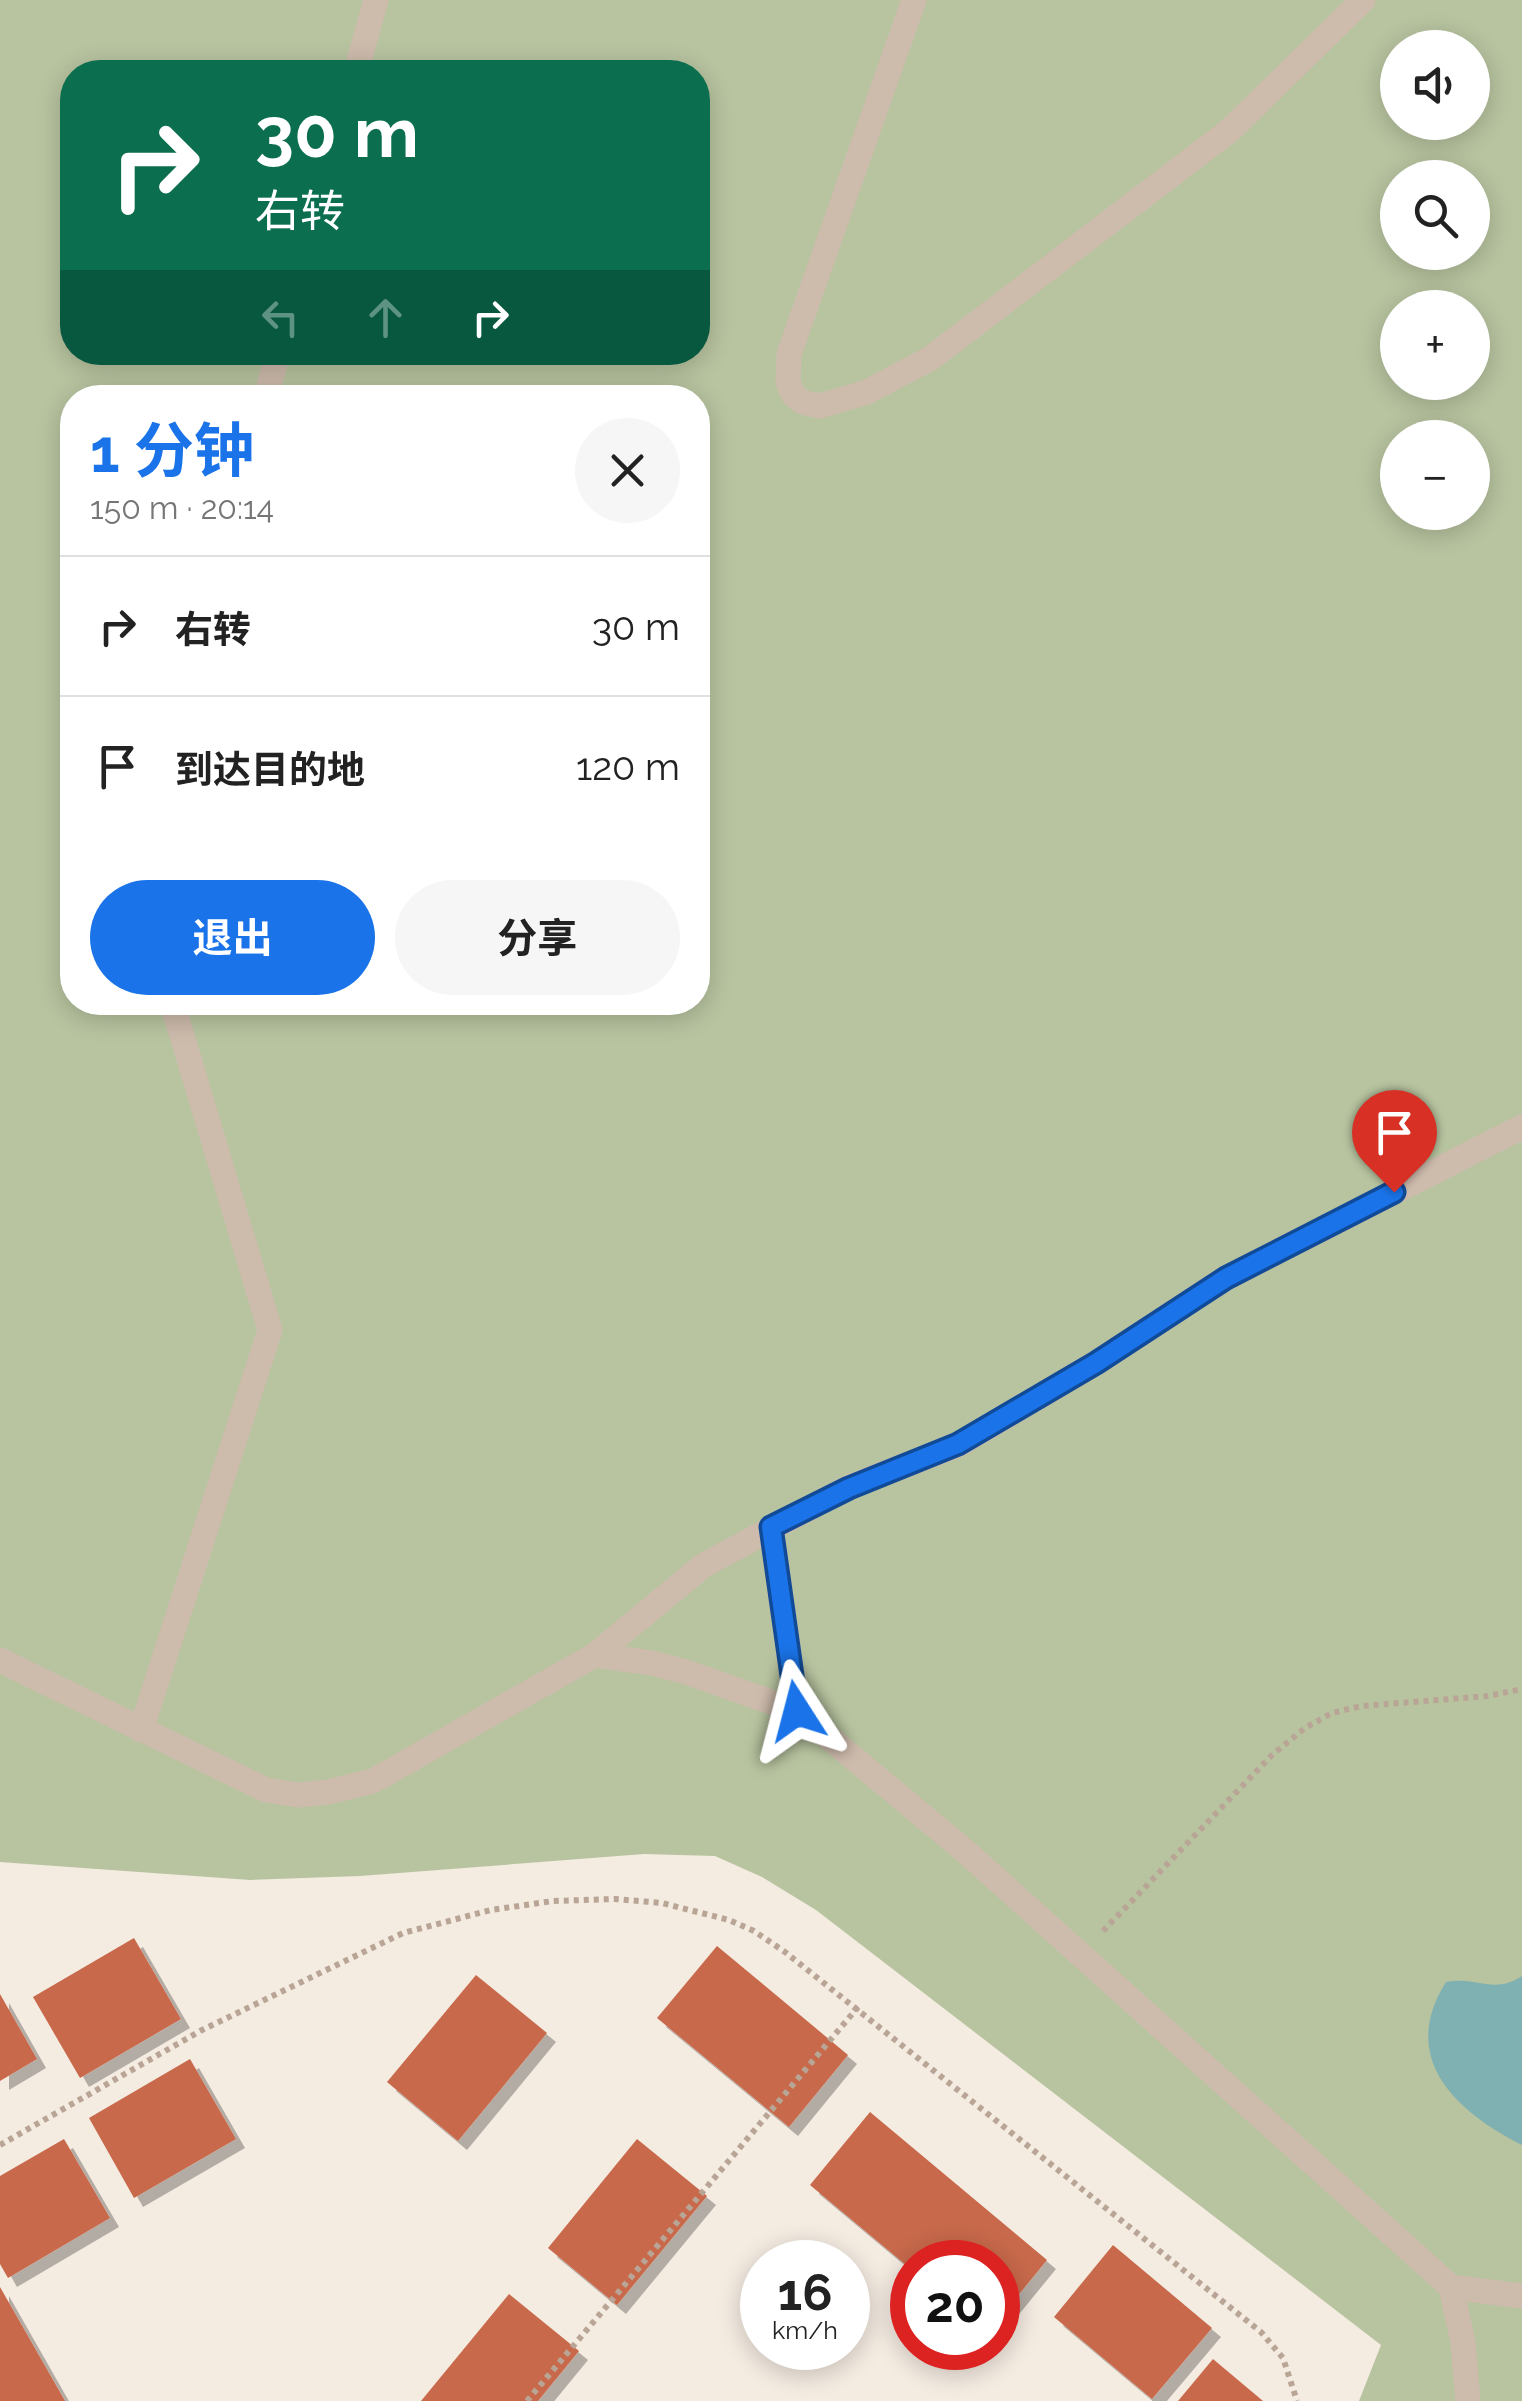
<!DOCTYPE html>
<html lang="zh">
<meta charset="utf-8">
<style>
:root{--surface:#fff;--page:#f6f6f6;--text:#222;--muted:#767676;--line:#e0e0e0;--accent:#1a73e8}
body{margin:0;font-family:Raleway,"Noto Sans SC",sans-serif;background:var(--page);color:var(--text);height:100vh;display:flex;flex-direction:column;font-size:38px;white-space:nowrap}
*{box-sizing:border-box;margin:0}
p{font-size:32px;color:var(--muted)}
.icon{flex:none;width:55px;height:55px;fill:none;stroke:currentColor;stroke-width:2;stroke-linecap:round;stroke-linejoin:round}
.map{position:relative;flex:1;overflow:hidden}
.details{position:absolute;left:60px;top:385px;width:650px;height:630px;display:flex;flex-direction:column;background:var(--surface);border-radius:40px;box-shadow:0 5px 25px #0003}
.details>*{flex:none}
.hud{position:absolute;left:60px;top:60px;width:650px;height:305px;border-radius:40px;box-shadow:0 5px 25px #0003;background:#0b6e4f;color:#fff;overflow:hidden}
.tools{position:absolute;left:1380px;top:30px;display:grid;gap:20px}
.tools a{display:grid;place-items:center;width:110px;height:110px;border-radius:50%;background:var(--surface);box-shadow:0 5px 25px #0003;font-size:50px}
.speed{position:absolute;left:740px;top:2240px;display:flex;gap:20px;font-size:50px;font-weight:700;text-align:center}
.speed>*{display:grid;place-content:center;width:130px;height:130px;border-radius:50%;background:var(--surface);box-shadow:0 5px 25px #0003;line-height:1}
.speed small{font-size:25px;font-weight:400}
.speed .limit{border:15px solid #d22;background:#fff;color:#111}
.pin{position:absolute;display:grid;place-items:center;width:85px;height:85px;color:#fff;margin:-102px -42px;border-radius:50% 50% 50% 0;rotate:-45deg;box-shadow:0 0 10px #0007}
.pin .icon{rotate:45deg}
.me{position:absolute;width:110px;margin:-55px;rotate:351deg;stroke-linejoin:round;filter:drop-shadow(0 0 8px #0008)}
.turn{display:flex;align-items:center;gap:35px;height:210px;padding:0 30px;font-size:45px}
.turn .icon{width:130px;height:130px;stroke-width:2.5}
.turn b{display:block;font-size:70px;line-height:85px}
.lanes{display:flex;align-items:center;height:95px;padding:0 30px;background:#0003;justify-content:center;gap:50px;direction:ltr}
.lanes .off{opacity:.35}
.round{display:grid;place-items:center;flex:none;width:105px;height:105px;border-radius:52px;background:var(--page)}
.overview{display:flex;align-items:center;justify-content:space-between;height:170px;padding:0 30px}
h1{font-size:60px;font-weight:700;line-height:75px;color:var(--accent)}
.primary-button{display:flex;gap:20px;margin-top:auto;padding:20px 30px}
.primary-button a{flex:1;height:115px;border-radius:60px;background:var(--accent);color:#fff;font-size:40px;font-weight:700;line-height:115px;text-align:center}
.primary-button a+a{background:var(--page);color:var(--text)}
ul{padding:0;list-style:none}
li{display:flex;align-items:center;gap:30px;height:140px;padding:0 30px;border-top:2px solid var(--line)}
li div{flex:1}
li b{display:block;font-size:38px}
li em{font-style:normal}
.map>svg:first-child{display:block}
.green{fill:#b8c4a0;fill-rule:evenodd}
.water{fill:#7fb0b2}
.building{fill:#c8694b;filter:url(#shadow)}
.lines{fill:none;stroke-linecap:round;stroke-linejoin:round}
.path{stroke:#b9a596;stroke-width:6;stroke-dasharray:5 5;stroke-linecap:butt}
.minor{stroke:#cdbbac;stroke-width:25}
.route-casing{stroke:#114b97;stroke-width:25}
.route{stroke:#1a73e8;stroke-width:18}
</style>
<div class="map">
<svg width="1522" height="2401" viewBox="0 0 1522 2401">
<defs>
<filter id="shadow"><feDropShadow dx="9" dy="9" stdDeviation="0" flood-color="#0004"/></filter>
</defs>
<rect width="100%" height="100%" fill="#f4ebe1"/>
<path class="green" d="M 0,0 L 1522,0 L 1522,2401 L 1359,2401 L 1381,2345 L 816,1910 L 762,1877 L 715,1856 L 644,1854 L 360,1876 L 250,1880 L 0,1862 ZM 1398,48 L 1472,48 L 1472,122 L 1398,122 ZM 72,72 L 698,72 L 698,352 L 72,352 ZM 1398,178 L 1472,178 L 1472,252 L 1398,252 ZM 1398,308 L 1472,308 L 1472,382 L 1398,382 ZM 72,398 L 698,398 L 698,1002 L 72,1002 ZM 1398,438 L 1472,438 L 1472,512 L 1398,512 Z"/>
<path class="water" d="M 1522,1976 L 1522,2145 C 1455,2111 1398,2058 1446,1982 C 1477,1976 1494,1995 1522,1976 Z"/>
<g class="building">
<polygon points="134,1938 181,2019 80,2078 33,1997"/>
<polygon points="717,1946 848,2055 789,2127 657,2018"/>
<polygon points="476,1975 547,2033 458,2141 387,2082"/>
<polygon points="0,1994 37,2059 0,2081"/>
<polygon points="190,2059 236,2139 134,2198 89,2118"/>
<polygon points="870,2112 1047,2260 998,2320 998,2262 912,2262 912,2270 810,2185"/>
<polygon points="64,2139 110,2218 8,2278 0,2264 0,2176"/>
<polygon points="637,2139 707,2196 617,2305 548,2248"/>
<polygon points="1113,2245 1212,2328 1152,2399 1054,2317"/>
<polygon points="0,2287 65,2401 0,2401"/>
<polygon points="509,2294 579,2351 538,2401 421,2401"/>
<polygon points="1213,2359 1263,2401 1178,2401"/>
</g>
<g class="lines">
<g class="path">
<polyline points="1103,1931 1272,1755 1305,1728 1332,1713 1362,1706 1488,1696 1522,1689"/>
<polyline points="0,2145 202,2030 403,1933 491,1910 553,1901 615,1899 662,1903 729,1920 754,1931 785,1952 1261,2332 1283,2358 1297,2401"/>
<polyline points="527,2401 858,2007"/>
</g>
<g class="minor">
<polyline points="914,0 789,354 788,382 793,394 802,402 820,406 867,392 931,358 1229,131 1363,0"/>
<polyline points="356,72 376,0"/>
<polyline points="266,398 278,352"/>
<polyline points="771,1527 797,1711"/>
<polyline points="595,1655 652,1663 686,1672 797,1711 965,1851 1451,2287 1522,2296"/>
<polyline points="0,1660 266,1790 298,1795 328,1792 373,1781 595,1655 704,1565 849,1487 958,1445 1096,1363 1226,1278 1522,1127"/>
<polyline points="141,1730 270,1330 172,1002"/>
<polyline points="1451,2287 1463,2342 1468,2401"/>
</g>
</g>
<g class="lines">
<defs>
<polyline id="route" points="797,1711 771,1527 849,1488 958,1444 1096,1363 1226,1278 1394,1192"/>
</defs>
<use href="#route" class="route-casing"/>
<use href="#route" class="route"/>
</g>
</svg>
<div class="tools">
<a><svg class="icon" aria-label="sound" viewBox="0 0 24 24"><path d="M4 9h4l5-4v14l-5-4H4zM17 9q2 3 0 6"/></svg></a>
<a><svg class="icon" aria-label="search" viewBox="0 0 24 24"><circle cx="10" cy="10" r="6"/><path d="M15 15l6 6"/></svg></a>
<a>+</a>
<a>−</a>
</div>
<div class="speed"><div>16<small>km/h</small></div><div class="limit">20</div></div>
<div class="pin" style="left:1394px;top:1192px;background:#d93025"><svg class="icon" aria-label="arrive" viewBox="0 0 24 24"><path d="M6 21V4h12l-3 4 3 4H6"/></svg></div>
<svg class="me" style="left:797px;top:1711px" viewBox="-20 -20 40 40"><path d="M0-17L14 15 0 8-14 15z" fill="#1a73e8" stroke="#fff" stroke-width="4"/></svg>
<div class="hud">
<div class="turn"><svg class="icon" aria-label="right" viewBox="0 0 24 24"><path d="M7 20v-9h11M14 6l5 5-5 5"/></svg><div><b>30 m</b>右转</div></div>
<div class="lanes"><svg class="icon off" aria-label="left" viewBox="0 0 24 24"><path d="M17 20v-9H6M10 6l-5 5 5 5"/></svg><svg class="icon off" aria-label="ahead" viewBox="0 0 24 24"><path d="M12 20V5M6 11l6-6 6 6"/></svg><svg class="icon" aria-label="right" viewBox="0 0 24 24"><path d="M7 20v-9h11M14 6l5 5-5 5"/></svg></div>
</div>
<section class="details">
<div class="overview"><div><h1>1 分钟</h1><p>150 m · 20:14</p></div><a class="round"><svg class="icon" aria-label="close" viewBox="0 0 24 24"><path d="M6 6l12 12M18 6L6 18"/></svg></a></div>
<ul>
<li><svg class="icon" aria-label="right" viewBox="0 0 24 24"><path d="M7 20v-9h11M14 6l5 5-5 5"/></svg><div><b>右转</b></div><em>30 m</em></li>
<li><svg class="icon" aria-label="arrive" viewBox="0 0 24 24"><path d="M6 21V4h12l-3 4 3 4H6"/></svg><div><b>到达目的地</b></div><em>120 m</em></li>
</ul>
<div class="primary-button"><a>退出</a><a>分享</a></div>
</section>
</div>
